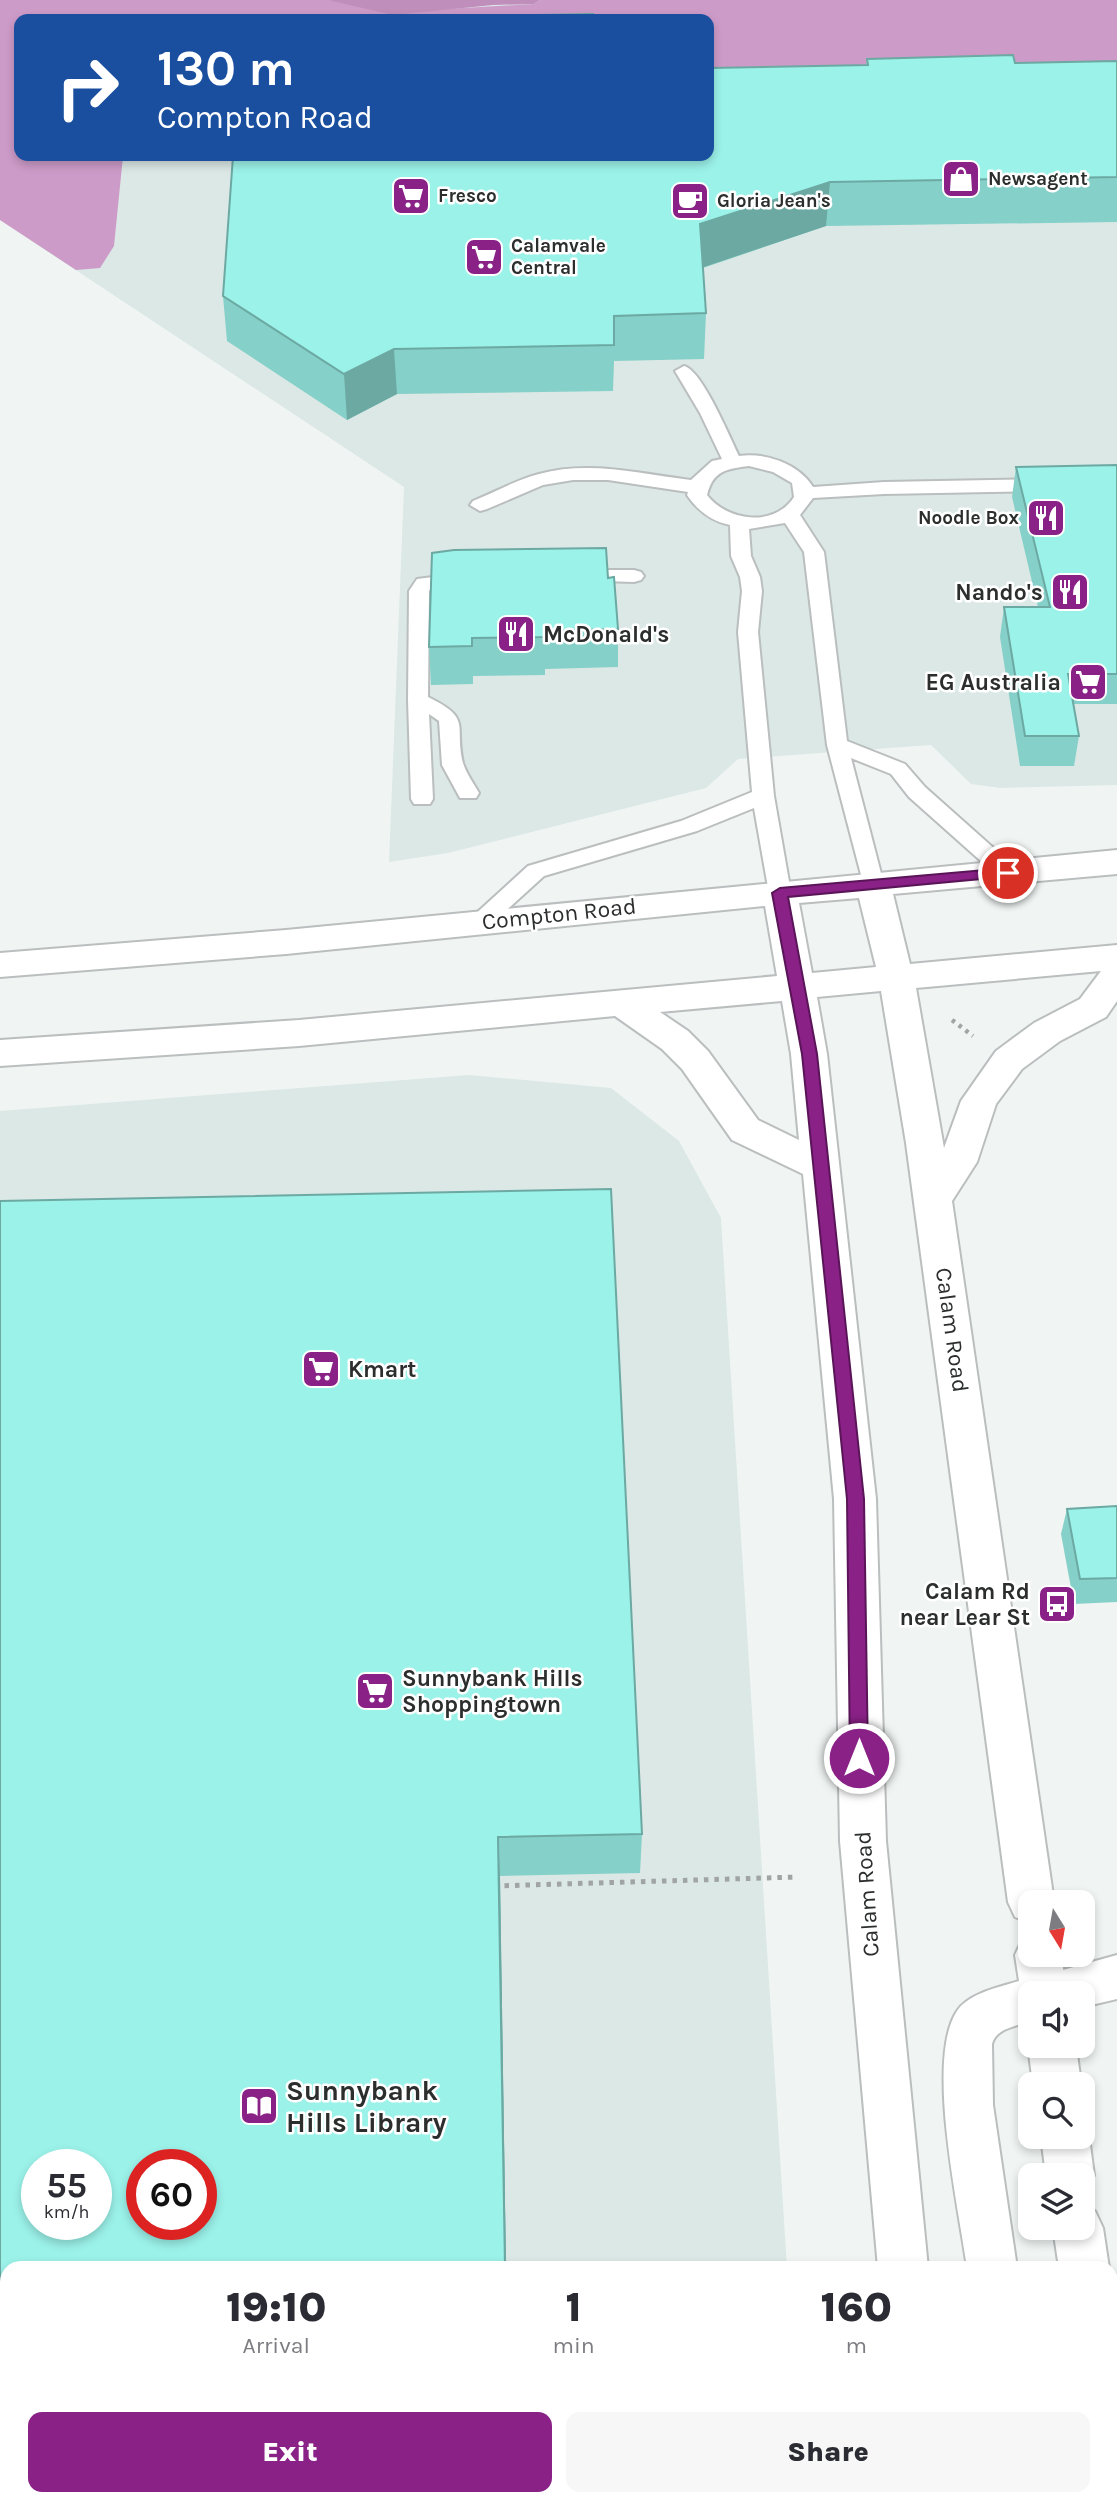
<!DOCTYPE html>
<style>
:root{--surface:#fff;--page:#f7f7f7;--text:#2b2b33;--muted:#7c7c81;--accent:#8a2187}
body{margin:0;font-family:Karla,sans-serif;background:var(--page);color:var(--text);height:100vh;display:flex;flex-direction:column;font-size:26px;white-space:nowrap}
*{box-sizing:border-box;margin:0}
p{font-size:23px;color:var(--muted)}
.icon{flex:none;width:38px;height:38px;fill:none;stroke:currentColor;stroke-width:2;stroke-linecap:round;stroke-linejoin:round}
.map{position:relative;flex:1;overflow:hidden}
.side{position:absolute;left:0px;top:2261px;width:1118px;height:245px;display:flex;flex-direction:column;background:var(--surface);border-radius:21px 21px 0 0;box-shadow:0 4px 10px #0003}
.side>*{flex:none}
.banner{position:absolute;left:14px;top:14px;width:700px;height:147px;border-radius:14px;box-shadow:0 4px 10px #0003;background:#1a4fa0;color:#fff;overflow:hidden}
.needle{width:46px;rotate:169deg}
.controls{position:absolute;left:1018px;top:1890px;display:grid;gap:14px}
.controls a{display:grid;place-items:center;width:77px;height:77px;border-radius:14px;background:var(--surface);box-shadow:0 4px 10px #0003;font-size:35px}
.speed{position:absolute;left:21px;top:2149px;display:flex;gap:14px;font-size:35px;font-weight:700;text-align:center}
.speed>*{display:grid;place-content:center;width:91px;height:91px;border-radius:50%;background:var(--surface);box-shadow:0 4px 10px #0003;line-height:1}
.speed small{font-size:18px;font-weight:400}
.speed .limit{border:10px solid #d22;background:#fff;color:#111}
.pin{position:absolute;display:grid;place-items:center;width:60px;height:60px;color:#fff;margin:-30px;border:4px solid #fff;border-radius:50%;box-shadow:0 2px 7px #0007}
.me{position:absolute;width:77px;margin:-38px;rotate:0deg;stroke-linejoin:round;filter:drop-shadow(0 0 5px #0008)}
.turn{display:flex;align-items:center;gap:24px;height:147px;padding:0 28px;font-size:32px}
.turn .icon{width:91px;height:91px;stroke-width:2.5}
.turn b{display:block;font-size:49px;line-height:60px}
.eta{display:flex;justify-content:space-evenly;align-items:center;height:119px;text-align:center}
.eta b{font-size:42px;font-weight:800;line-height:49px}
.action{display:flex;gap:14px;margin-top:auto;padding:14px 28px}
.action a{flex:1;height:80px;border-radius:14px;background:var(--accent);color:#fff;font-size:28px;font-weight:800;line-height:80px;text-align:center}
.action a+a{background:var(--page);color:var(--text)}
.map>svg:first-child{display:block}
.built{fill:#dbe8e6;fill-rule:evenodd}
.forest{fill:#cd9bc8}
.water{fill:#c08ebb}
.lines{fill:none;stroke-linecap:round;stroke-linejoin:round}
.lane-casing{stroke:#babebe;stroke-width:4}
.street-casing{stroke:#babebe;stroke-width:4}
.primary-casing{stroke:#babebe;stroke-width:4}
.path-far1{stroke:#a0a4a3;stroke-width:4.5;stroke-dasharray:3.5 5;stroke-linecap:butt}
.path{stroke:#a0a4a3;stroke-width:5;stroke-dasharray:4.5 6;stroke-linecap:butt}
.lane{fill:#fff;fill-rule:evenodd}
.street{fill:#fff;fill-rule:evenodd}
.primary{fill:#fff;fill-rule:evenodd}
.wall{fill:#85d0c8;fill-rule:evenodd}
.shaded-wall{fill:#6ca9a3}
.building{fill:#9bf2e9;stroke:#6ca9a3;stroke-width:2;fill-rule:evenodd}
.route{fill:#8a2187;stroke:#5a1558;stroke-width:2}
.labels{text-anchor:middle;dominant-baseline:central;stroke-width:5;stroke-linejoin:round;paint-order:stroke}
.far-poi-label{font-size:19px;font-weight:bold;fill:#2c2d2d;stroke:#fff;text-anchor:start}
.poi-label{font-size:23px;font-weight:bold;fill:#2c2d2d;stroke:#fff;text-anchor:end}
.street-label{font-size:23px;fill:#2c2d2d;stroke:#fff}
.near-poi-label{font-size:28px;font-weight:bold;fill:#2c2d2d;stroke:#fff;text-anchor:start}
</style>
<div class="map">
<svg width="1117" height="2506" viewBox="0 0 1117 2506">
<rect width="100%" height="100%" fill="#f0f5f4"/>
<g class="built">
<path d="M 0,0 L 719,0 L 1117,88 L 1117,785 L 1000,788 L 971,784 L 931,745 L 738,759 L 706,788 L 448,853 L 389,862 L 404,487 L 0,220 ZM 19,19 L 709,19 L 709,156 L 19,156 Z"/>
<path d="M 469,1075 L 611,1088 L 679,1141 L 721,1218 L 787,2268 L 7,2268 L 7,2499 L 801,2499 L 802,2506 L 0,2506 L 0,1111 ZM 37,2165 L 96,2165 L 96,2224 L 37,2224 ZM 142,2165 L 201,2165 L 201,2224 L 142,2224 Z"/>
</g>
<polygon class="forest" points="0,0 328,0 445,9 534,4 540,0 1117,0 1117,80 709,102 709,19 19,19 19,156 123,156 114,246 100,268 76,270 0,220"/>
<polygon class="water" points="328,0 540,0 534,4 493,5 393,15"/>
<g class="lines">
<defs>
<g id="lane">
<path d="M 684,366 C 702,370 730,438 739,456 C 765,452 799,464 813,487 L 884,482 L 1044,479 L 1054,485 L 1044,491 L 884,494 L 813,498 L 800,515 L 824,552 L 847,741 L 905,764 L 925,787 L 1016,868 L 1019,873 L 1016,878 L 1008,880 L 1000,878 L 909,797 L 891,774 L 851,758 L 884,885 L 881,890 L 873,892 L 865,890 L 827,745 L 804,552 L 785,523 L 749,529 L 751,556 L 760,577 L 762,591 L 758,632 L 774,796 L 791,893 L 788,898 L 780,901 L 772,898 L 769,893 L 754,808 L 697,831 L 544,876 L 487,928 L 479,931 L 471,928 L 468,923 L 471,918 L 528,866 L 681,821 L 752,792 L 738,632 L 742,591 L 740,577 L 731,556 L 730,525 C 711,521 698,511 687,495 L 688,492 L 608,480 L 573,480 L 543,485 L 487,509 L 480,511 L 470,505 L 473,501 C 495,492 516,480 539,474 C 589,460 641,474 691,480 L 712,461 L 722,459 L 700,413 L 675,371 ZM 749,466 L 773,472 L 792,483 L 794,497 C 774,528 727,521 707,495 C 713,470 727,469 749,466 Z"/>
<polygon points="575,570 634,570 641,572 644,576 641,580 634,582 568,580 565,576 568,572"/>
<path d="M 465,573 L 472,575 L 475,579 L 472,583 L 431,588 L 429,591 L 428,697 C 473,719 454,724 463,763 C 466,773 474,784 479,793 L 476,798 L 460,798 L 442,765 L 439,721 L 429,714 L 433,799 L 430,804 L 414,804 L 411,799 L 408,700 L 409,591 L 417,579 Z"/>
</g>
<polygon id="street" points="1117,1955 1117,1999 1083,2007 1083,1993 1031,1993 1031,2000 1028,1993 1034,1978"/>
<g id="primary">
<path d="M 1117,850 L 1117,874 L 893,894 L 910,964 L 1117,945 L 1117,1001 L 1106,1017 L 1060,1041 L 1022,1069 L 996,1104 L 977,1162 L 952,1201 L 1054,1902 L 1031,1902 L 1031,1923 L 1015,1917 L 1008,1902 L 906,1143 L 881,991 L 817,997 L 827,1054 L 876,1499 L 886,1841 L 928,2268 L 878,2268 L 840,1841 L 834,1499 L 803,1174 L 732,1140 L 682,1069 L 662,1049 L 615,1016 L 299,1046 L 0,1066 L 0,1040 L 299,1020 L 777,976 L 765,906 L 286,954 L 0,977 L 0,953 L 286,930 ZM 859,898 L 876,967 L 812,973 L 799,903 ZM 1101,971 L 1080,999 L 1034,1023 L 996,1051 L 961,1101 L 944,1148 L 916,988 ZM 782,1001 L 791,1054 L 799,1140 L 758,1120 L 708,1051 L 688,1031 L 660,1012 Z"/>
<path d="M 1031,1936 L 1031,1955 L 1061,1955 L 1067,1993 L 1031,1993 L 1031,2021 C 1017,2026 996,2028 992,2044 L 993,2105 L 1017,2268 L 967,2268 C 959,2209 925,2059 957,2011 C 969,1993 1000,1987 1019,1981 L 1015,1955 L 1022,1940 Z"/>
<polygon points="1031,2041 1031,2046 1076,2046 1081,2084 1033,2084 1028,2046"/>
<polygon points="1083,2123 1089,2137 1094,2175 1087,2192 1083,2193 1083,2175 1046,2175 1041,2137 1083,2137"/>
<polygon points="1083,2206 1095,2211 1103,2228 1109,2268 1059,2268 1053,2228 1083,2228"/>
<polygon points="1111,2430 1117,2433 1117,2506 1095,2506 1092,2499 1111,2499"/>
<polygon points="902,2499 1002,2499 999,2506 903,2506"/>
</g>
</defs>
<use href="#lane" class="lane-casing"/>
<use href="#street" class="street-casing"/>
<use href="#primary" class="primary-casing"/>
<polyline class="path-far1" points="952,1020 973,1036"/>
<polyline class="path" points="494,1886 797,1877"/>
<use href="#lane" class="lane"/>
<use href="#street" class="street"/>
<use href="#primary" class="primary"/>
</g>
<g class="wall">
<polygon points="867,59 1015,63 1117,61 1117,222 826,226 703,268 706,313 704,359 614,361 613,391 397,394 347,420 227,341 223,296 866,65"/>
<polygon points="1117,465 1117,704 1073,704 1079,736 1074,766 1020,766 1000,637 1004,607 1038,607 1012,497 1016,467"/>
<polygon points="608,578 618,629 618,667 545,669 545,675 473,676 473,684 431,685 429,647"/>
<path d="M 611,1189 L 642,1834 L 640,1873 L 500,1876 L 506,2268 L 7,2268 L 7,2499 L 509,2499 L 509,2506 L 0,2506 L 0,1201 ZM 37,2165 L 96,2165 L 96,2224 L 37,2224 ZM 142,2165 L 201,2165 L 201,2224 L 142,2224 Z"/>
<polygon points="1117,1506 1117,1602 1074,1604 1061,1534 1067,1509"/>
</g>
<g class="shaded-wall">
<polygon points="830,182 826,226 698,269 700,224"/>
<polygon points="394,349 397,394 347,420 344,374"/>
<polygon points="498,1837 500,1876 506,2268 505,2268"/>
</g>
<g class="building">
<polygon points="593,14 593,19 306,19"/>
<polygon points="1013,55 1015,63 1117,61 1117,177 830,182 700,224 706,313 614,316 614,345 394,349 344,374 223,296 233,156 709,156 709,68 868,65 867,59"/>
<polygon points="1117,465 1117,674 1068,674 1079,736 1025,736 1004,607 1050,607 1016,467"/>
<polygon points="606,548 608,578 614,577 618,629 545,631 545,637 472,638 472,646 429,647 432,553 454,550"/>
<path d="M 611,1189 L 642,1834 L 498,1837 L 505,2268 L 7,2268 L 7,2499 L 508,2499 L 509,2506 L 0,2506 L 0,1201 ZM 37,2165 L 96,2165 L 96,2224 L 37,2224 ZM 142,2165 L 201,2165 L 201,2224 L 142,2224 Z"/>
<polygon points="1117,1506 1117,1578 1080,1579 1067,1509"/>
</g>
<polygon class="route" points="1008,868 1013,869 1013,876 788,897 817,1054 864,1499 868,1758 866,1764 859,1766 853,1764 850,1758 847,1499 802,1054 772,893 780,888"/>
<defs>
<symbol id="shop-square" viewBox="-11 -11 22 22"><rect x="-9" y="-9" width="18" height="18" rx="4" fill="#8a2187" stroke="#fff"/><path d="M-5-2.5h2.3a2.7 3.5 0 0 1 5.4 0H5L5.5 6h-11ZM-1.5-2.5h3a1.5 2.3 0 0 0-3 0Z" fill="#fff"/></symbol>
<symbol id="supermarket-square" viewBox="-11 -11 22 22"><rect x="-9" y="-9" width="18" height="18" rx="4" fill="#8a2187" stroke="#fff"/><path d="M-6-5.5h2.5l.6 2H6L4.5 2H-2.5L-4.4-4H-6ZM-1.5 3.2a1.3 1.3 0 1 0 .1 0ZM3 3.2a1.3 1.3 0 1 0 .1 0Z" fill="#fff"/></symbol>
<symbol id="cafe-square" viewBox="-11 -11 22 22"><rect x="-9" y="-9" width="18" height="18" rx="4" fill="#8a2187" stroke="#fff"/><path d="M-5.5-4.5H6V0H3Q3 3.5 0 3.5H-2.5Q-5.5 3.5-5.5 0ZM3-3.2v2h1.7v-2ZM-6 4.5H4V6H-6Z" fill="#fff"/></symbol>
<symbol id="restaurant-square" viewBox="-11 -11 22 22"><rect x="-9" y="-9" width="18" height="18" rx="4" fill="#8a2187" stroke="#fff"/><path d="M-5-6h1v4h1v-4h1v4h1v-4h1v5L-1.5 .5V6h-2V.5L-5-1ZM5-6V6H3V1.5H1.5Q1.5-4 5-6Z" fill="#fff"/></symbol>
<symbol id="bus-square" viewBox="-11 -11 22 22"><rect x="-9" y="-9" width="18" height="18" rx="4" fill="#8a2187" stroke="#fff"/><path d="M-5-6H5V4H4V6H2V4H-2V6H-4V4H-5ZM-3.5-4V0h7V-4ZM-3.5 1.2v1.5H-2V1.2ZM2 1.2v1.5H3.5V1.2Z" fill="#fff"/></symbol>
<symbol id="library-square" viewBox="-11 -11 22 22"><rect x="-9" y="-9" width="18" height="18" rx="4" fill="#8a2187" stroke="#fff"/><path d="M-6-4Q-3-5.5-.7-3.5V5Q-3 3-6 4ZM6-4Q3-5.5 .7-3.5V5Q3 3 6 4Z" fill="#fff"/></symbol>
</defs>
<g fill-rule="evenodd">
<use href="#shop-square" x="939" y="157" width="44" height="44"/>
<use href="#supermarket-square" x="389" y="174" width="44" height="44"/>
<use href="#cafe-square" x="668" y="179" width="44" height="44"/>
<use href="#supermarket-square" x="462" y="235" width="44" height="44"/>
<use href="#restaurant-square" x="1024" y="496" width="44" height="44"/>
<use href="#restaurant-square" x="1048" y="570" width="44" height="44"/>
<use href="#restaurant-square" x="494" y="612" width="44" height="44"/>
<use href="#supermarket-square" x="1066" y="660" width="44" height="44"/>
<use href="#supermarket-square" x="299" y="1347" width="44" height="44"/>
<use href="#bus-square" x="1035" y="1582" width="44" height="44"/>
<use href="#supermarket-square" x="353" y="1669" width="44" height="44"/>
<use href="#library-square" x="237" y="2084" width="44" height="44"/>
</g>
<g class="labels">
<g class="far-poi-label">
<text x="988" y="179">Newsagent</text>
<text x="438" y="196">Fresco</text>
<text x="717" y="201">Gloria Jean's</text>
<text x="511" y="246">Calamvale<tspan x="511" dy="22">Central</tspan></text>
<text x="1019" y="518" text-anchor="end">Noodle Box</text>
</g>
<g class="poi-label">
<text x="1043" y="592">Nando's</text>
<text x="543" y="634" text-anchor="start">McDonald's</text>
<text x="1061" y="682">EG Australia</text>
<text x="348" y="1369" text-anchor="start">Kmart</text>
<text x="1030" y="1591">Calam Rd<tspan x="1030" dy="26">near Lear St</tspan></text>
<text x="402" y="1678" text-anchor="start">Sunnybank Hills<tspan x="402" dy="26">Shoppingtown</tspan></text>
</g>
<g class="street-label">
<text transform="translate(559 914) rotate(-6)">Compton Road</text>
<text transform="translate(952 1330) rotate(82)">Calam Road</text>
<text transform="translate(867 1894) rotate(-94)">Calam Road</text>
</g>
<g class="near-poi-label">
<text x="286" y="2090">Sunnybank<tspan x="286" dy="32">Hills Library</tspan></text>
</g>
</g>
</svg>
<div class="controls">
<a><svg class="needle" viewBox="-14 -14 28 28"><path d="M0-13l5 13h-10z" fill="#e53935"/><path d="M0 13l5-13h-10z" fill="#7c7c81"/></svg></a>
<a><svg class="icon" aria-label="sound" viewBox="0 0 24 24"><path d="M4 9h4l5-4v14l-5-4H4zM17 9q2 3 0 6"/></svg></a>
<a><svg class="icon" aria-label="search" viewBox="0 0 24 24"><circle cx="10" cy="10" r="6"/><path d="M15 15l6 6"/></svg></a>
<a><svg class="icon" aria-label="layers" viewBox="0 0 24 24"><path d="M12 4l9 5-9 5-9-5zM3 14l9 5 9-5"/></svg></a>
</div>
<div class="speed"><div>55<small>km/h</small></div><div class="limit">60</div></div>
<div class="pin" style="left:1008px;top:873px;background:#d93025"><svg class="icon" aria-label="arrive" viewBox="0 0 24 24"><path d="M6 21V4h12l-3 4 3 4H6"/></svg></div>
<svg class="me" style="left:859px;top:1758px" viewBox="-20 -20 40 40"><circle r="17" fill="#8a2187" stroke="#fff" stroke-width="3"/><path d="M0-11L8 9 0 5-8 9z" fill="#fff"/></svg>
<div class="banner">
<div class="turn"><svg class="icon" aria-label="right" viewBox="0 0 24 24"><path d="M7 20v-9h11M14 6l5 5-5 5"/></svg><div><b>130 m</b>Compton Road</div></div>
</div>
<section class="side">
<div class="eta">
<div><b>19:10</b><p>Arrival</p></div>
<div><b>1</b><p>min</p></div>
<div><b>160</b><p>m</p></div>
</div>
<div class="action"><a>Exit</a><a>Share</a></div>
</section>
</div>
